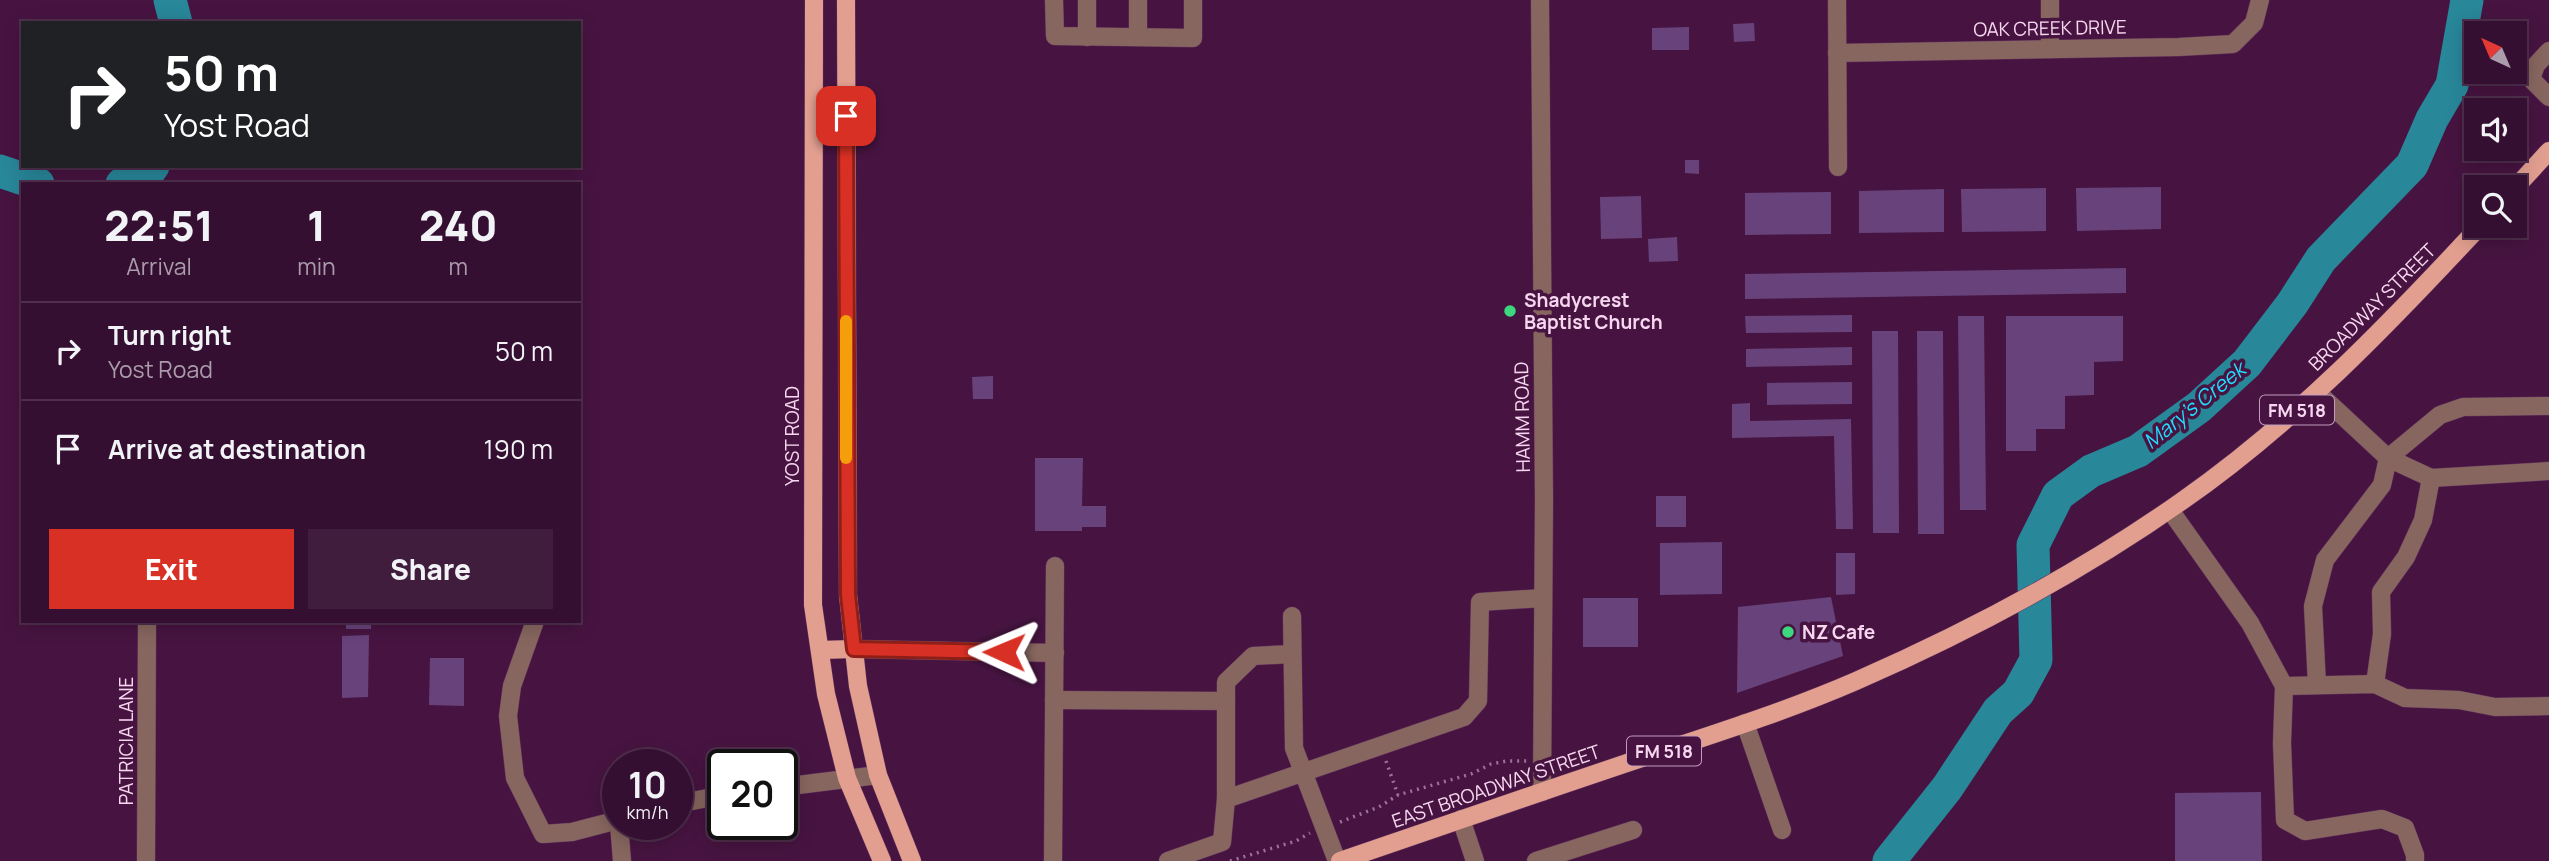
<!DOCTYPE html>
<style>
:root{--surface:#350f31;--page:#401d3d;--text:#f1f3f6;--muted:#aa9cab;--line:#4f2f4d;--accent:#d93025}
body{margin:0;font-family:Manrope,sans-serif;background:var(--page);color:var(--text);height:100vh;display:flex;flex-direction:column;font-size:26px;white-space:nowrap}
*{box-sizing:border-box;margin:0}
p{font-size:23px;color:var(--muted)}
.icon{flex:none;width:38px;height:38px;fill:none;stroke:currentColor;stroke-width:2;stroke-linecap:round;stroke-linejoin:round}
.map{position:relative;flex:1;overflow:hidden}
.sheet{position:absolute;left:21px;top:182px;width:560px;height:441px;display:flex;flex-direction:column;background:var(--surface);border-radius:0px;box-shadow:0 4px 18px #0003,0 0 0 2px var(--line)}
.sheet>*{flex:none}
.hud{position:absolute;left:21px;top:21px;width:560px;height:147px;border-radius:0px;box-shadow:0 4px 18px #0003,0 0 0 2px var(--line);background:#202124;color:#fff;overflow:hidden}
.needle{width:46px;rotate:316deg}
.tools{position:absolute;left:2464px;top:21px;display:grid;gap:14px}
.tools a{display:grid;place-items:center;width:63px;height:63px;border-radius:0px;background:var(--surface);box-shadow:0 4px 18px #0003,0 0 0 2px var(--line);font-size:35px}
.speed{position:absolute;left:602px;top:749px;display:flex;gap:14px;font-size:35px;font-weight:700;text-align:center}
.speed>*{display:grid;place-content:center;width:91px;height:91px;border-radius:50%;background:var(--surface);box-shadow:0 4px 18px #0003,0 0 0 2px var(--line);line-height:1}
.speed small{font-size:18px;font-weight:400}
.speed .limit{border:4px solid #111;border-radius:10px;background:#fff;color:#111}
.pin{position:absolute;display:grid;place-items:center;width:60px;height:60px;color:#fff;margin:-30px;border-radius:14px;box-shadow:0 4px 10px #0006}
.me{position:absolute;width:77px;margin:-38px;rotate:271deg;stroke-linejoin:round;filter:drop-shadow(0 0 5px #0008)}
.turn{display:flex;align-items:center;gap:24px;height:147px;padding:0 28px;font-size:32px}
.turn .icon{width:91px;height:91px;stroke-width:2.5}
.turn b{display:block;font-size:49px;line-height:60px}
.eta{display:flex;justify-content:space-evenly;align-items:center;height:119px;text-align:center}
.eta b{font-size:42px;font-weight:800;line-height:49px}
.cta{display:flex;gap:14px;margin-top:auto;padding:14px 28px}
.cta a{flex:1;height:80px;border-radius:0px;background:var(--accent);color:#fff;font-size:28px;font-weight:800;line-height:80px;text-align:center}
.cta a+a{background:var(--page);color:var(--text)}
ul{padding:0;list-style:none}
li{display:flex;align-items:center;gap:21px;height:98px;padding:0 28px;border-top:2px solid var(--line)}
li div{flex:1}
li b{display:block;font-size:26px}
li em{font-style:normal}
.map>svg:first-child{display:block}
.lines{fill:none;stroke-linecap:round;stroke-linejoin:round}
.river{stroke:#288799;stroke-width:33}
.building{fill:#67427b}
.minor-casing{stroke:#63335d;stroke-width:19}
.major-casing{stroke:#63335d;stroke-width:19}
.path{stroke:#9c7296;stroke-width:3.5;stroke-dasharray:2 5;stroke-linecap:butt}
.minor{stroke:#87665f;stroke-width:18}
.major{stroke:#e29f90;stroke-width:18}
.route-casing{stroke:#8d1f18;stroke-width:18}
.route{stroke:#d93025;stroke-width:12}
.slow{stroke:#f59e0b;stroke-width:12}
.poi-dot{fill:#3cd77e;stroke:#471441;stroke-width:2.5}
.labels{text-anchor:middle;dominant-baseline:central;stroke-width:7;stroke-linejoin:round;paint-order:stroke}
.shield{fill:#471441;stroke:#c29cbc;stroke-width:2}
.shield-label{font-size:18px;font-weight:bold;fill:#f7d7f0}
.street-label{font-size:19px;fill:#f7d7f0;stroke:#471441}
.poi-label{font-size:19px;font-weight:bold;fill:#f7d7f0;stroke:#471441;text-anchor:start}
.water-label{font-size:21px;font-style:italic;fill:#20defe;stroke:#471441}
</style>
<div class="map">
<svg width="2549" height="861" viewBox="0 0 2549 861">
<rect width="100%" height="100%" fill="#471441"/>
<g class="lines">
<g class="river">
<polyline points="170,0 176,23"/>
<polyline points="0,171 38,184"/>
<polyline points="122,184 148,173 153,166"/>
<polyline points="1889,861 1947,788 1998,711 2018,693 2036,660 2033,545 2058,495 2091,471 2138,451 2199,407 2247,363 2292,304 2321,259 2412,165 2432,119 2452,85 2467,0"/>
</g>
</g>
<g class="building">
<polygon points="1754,23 1755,41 1734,42 1733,24"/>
<polygon points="1689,27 1689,50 1652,50 1652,28"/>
<polygon points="1685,160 1699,160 1699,174 1685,173"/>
<polygon points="2161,187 2161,229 2077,231 2076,188"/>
<polygon points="2046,188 2046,231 1962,232 1961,189"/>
<polygon points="1944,189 1944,232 1859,233 1859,191"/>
<polygon points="1831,192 1831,234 1745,235 1745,193"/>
<polygon points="1641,196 1642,238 1601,239 1600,197"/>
<polygon points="1677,237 1678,261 1649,262 1648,239"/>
<polygon points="2126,268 2126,293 1745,299 1745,274"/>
<polygon points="1852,315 1852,332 1746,333 1745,316"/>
<polygon points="1958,316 1984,316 1986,510 1960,510"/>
<polygon points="2006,316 2123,316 2123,361 2094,362 2094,395 2065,396 2065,429 2036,429 2036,451 2006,451"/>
<polygon points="1872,331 1898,331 1899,533 1873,533"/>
<polygon points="1917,331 1943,331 1944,534 1918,534"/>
<polygon points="1852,347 1852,365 1746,367 1746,349"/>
<polygon points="993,376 993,399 973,399 972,377"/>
<polygon points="1852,382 1852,404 1767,405 1767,383"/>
<polygon points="1750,403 1750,421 1851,419 1853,529 1836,529 1834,436 1732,438 1732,404"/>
<polygon points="1035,458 1083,458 1082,506 1106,506 1106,527 1082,527 1082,531 1035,531"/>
<rect x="1656" y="496" width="30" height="31"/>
<polygon points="1722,542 1722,594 1660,595 1660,543"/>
<polygon points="1836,553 1855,553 1855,594 1836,595"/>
<polygon points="1831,597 1843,656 1737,693 1738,607"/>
<rect x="1583" y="598" width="55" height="49"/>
<rect x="346" y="621" width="25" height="8"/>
<polygon points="369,635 368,697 342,698 342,636"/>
<polygon points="430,658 464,658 464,706 429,705"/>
<polygon points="2261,792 2262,861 2175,861 2175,793"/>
</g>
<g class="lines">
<defs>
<g id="minor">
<polyline points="1054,0 1055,36 1193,38 1193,0"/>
<polyline points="1540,0 1544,501 1542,792"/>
<polyline points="1837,0 1838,167"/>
<polyline points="2050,0 2050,49"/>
<polyline points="1087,37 1087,0"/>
<polyline points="1138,37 1138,0"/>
<polyline points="2549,51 2536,65 2531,79 2549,97"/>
<polyline points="1837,53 2179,47 2233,44 2254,23 2260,0"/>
<polyline points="2549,406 2463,407 2440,415 2388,458 2431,478 2549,471"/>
<polyline points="2170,510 2250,623 2284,686 2282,743 2285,820 2305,831 2382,819 2405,828 2415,855 2415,861"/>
<polyline points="1292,616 1294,748 1337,861"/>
<polyline points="535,621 512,686 508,716 515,778 543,834 572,832 618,820"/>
<polyline points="854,649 1055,653"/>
<polyline points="2375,684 2382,634 2381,592 2406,557 2423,520 2431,478"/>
<polyline points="2317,685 2313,606 2325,560 2382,485 2388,458 2317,392"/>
<polyline points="2284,686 2375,684 2405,698 2459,700 2495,707 2549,706"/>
<polyline points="1054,700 1226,701"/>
<polyline points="1745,723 1782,830"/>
<polyline points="782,787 878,775"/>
<polyline points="1226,799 1464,717 1478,701 1480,602 1543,598"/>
<polyline points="677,804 723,795"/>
<polyline points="1461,819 1475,861"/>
<polyline points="619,824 622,861"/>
<polyline points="146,861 147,621"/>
<polyline points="1053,861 1055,566"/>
<polyline points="1168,861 1222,842 1226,799 1226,682 1253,656 1292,654"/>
<polyline points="1536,861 1633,830"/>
</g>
<g id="major">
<polyline points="814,0 813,605 826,694 847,778 882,861"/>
<polyline points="846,0 848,595 858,686 878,775 912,861"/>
<polyline points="2515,188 2549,151"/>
<polyline points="820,650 854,649"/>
<path d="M 1340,861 C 1434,829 1529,796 1624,764 C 1701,738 1780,714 1856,681 C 1970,631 2080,573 2182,501 C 2294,423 2388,325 2480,226"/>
</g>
</defs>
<use href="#minor" class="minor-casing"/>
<use href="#major" class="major-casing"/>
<g class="path">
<polyline points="1386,761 1398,795"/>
<polyline points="1340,822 1379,807 1398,795 1471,774 1491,764 1507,761 1527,761"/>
<polyline points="1230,861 1296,841 1310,833"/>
</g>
<use href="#minor" class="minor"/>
<use href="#major" class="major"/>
</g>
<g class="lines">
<defs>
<polyline id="route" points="846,116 848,595 854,649 1004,652"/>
</defs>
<use href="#route" class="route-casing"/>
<use href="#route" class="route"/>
<polyline class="slow" points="846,321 846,458"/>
</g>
<g class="poi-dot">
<circle cx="1510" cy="311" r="7"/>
<circle cx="1788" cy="632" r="7"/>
</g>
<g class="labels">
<g class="shield">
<rect x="2260" y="395.5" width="74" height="29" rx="5"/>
<rect x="1627" y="736.5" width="74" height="29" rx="5"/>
</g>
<g class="shield-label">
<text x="2297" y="410">FM 518</text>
<text x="1664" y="751">FM 518</text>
</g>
<g class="street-label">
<text transform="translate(2050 28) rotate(-1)">OAK CREEK DRIVE</text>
<text transform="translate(2372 307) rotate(-45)">BROADWAY STREET</text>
<text transform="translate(1522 417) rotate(-91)">HAMM ROAD</text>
<text transform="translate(792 436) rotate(-90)">YOST ROAD</text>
<text transform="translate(126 741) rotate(-90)">PATRICIA LANE</text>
<text transform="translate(1496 786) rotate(-19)">EAST BROADWAY STREET</text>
</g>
<g class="poi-label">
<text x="1524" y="300">Shadycrest<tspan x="1524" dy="22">Baptist Church</tspan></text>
<text x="1802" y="632">NZ Cafe</text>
</g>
<g class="water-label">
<text transform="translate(2194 405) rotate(-39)">Mary's Creek</text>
</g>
</g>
</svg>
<div class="tools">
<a><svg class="needle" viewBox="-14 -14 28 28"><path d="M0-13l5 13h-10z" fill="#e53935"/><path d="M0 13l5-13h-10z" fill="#aa9cab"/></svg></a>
<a><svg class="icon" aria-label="sound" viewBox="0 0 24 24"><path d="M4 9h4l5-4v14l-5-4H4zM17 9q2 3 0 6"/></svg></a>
<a><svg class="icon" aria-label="search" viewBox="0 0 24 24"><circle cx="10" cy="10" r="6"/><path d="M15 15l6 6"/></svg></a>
</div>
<div class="speed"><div>10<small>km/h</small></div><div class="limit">20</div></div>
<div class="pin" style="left:846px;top:116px;background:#d93025"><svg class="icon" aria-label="arrive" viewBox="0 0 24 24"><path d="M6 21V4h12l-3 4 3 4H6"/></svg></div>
<svg class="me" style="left:1004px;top:652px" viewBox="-20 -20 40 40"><path d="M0-17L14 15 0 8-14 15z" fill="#d93025" stroke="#fff" stroke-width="4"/></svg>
<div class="hud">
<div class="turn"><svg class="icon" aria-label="right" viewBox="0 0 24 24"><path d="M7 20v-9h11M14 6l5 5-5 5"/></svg><div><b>50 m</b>Yost Road</div></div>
</div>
<section class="sheet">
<div class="eta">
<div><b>22:51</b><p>Arrival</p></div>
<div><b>1</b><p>min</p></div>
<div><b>240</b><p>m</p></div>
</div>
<ul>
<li><svg class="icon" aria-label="right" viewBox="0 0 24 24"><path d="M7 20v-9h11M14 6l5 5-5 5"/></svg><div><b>Turn right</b><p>Yost Road</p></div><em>50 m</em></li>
<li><svg class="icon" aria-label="arrive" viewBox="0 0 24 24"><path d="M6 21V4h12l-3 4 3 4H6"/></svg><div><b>Arrive at destination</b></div><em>190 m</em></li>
</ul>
<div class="cta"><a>Exit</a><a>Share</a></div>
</section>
</div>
